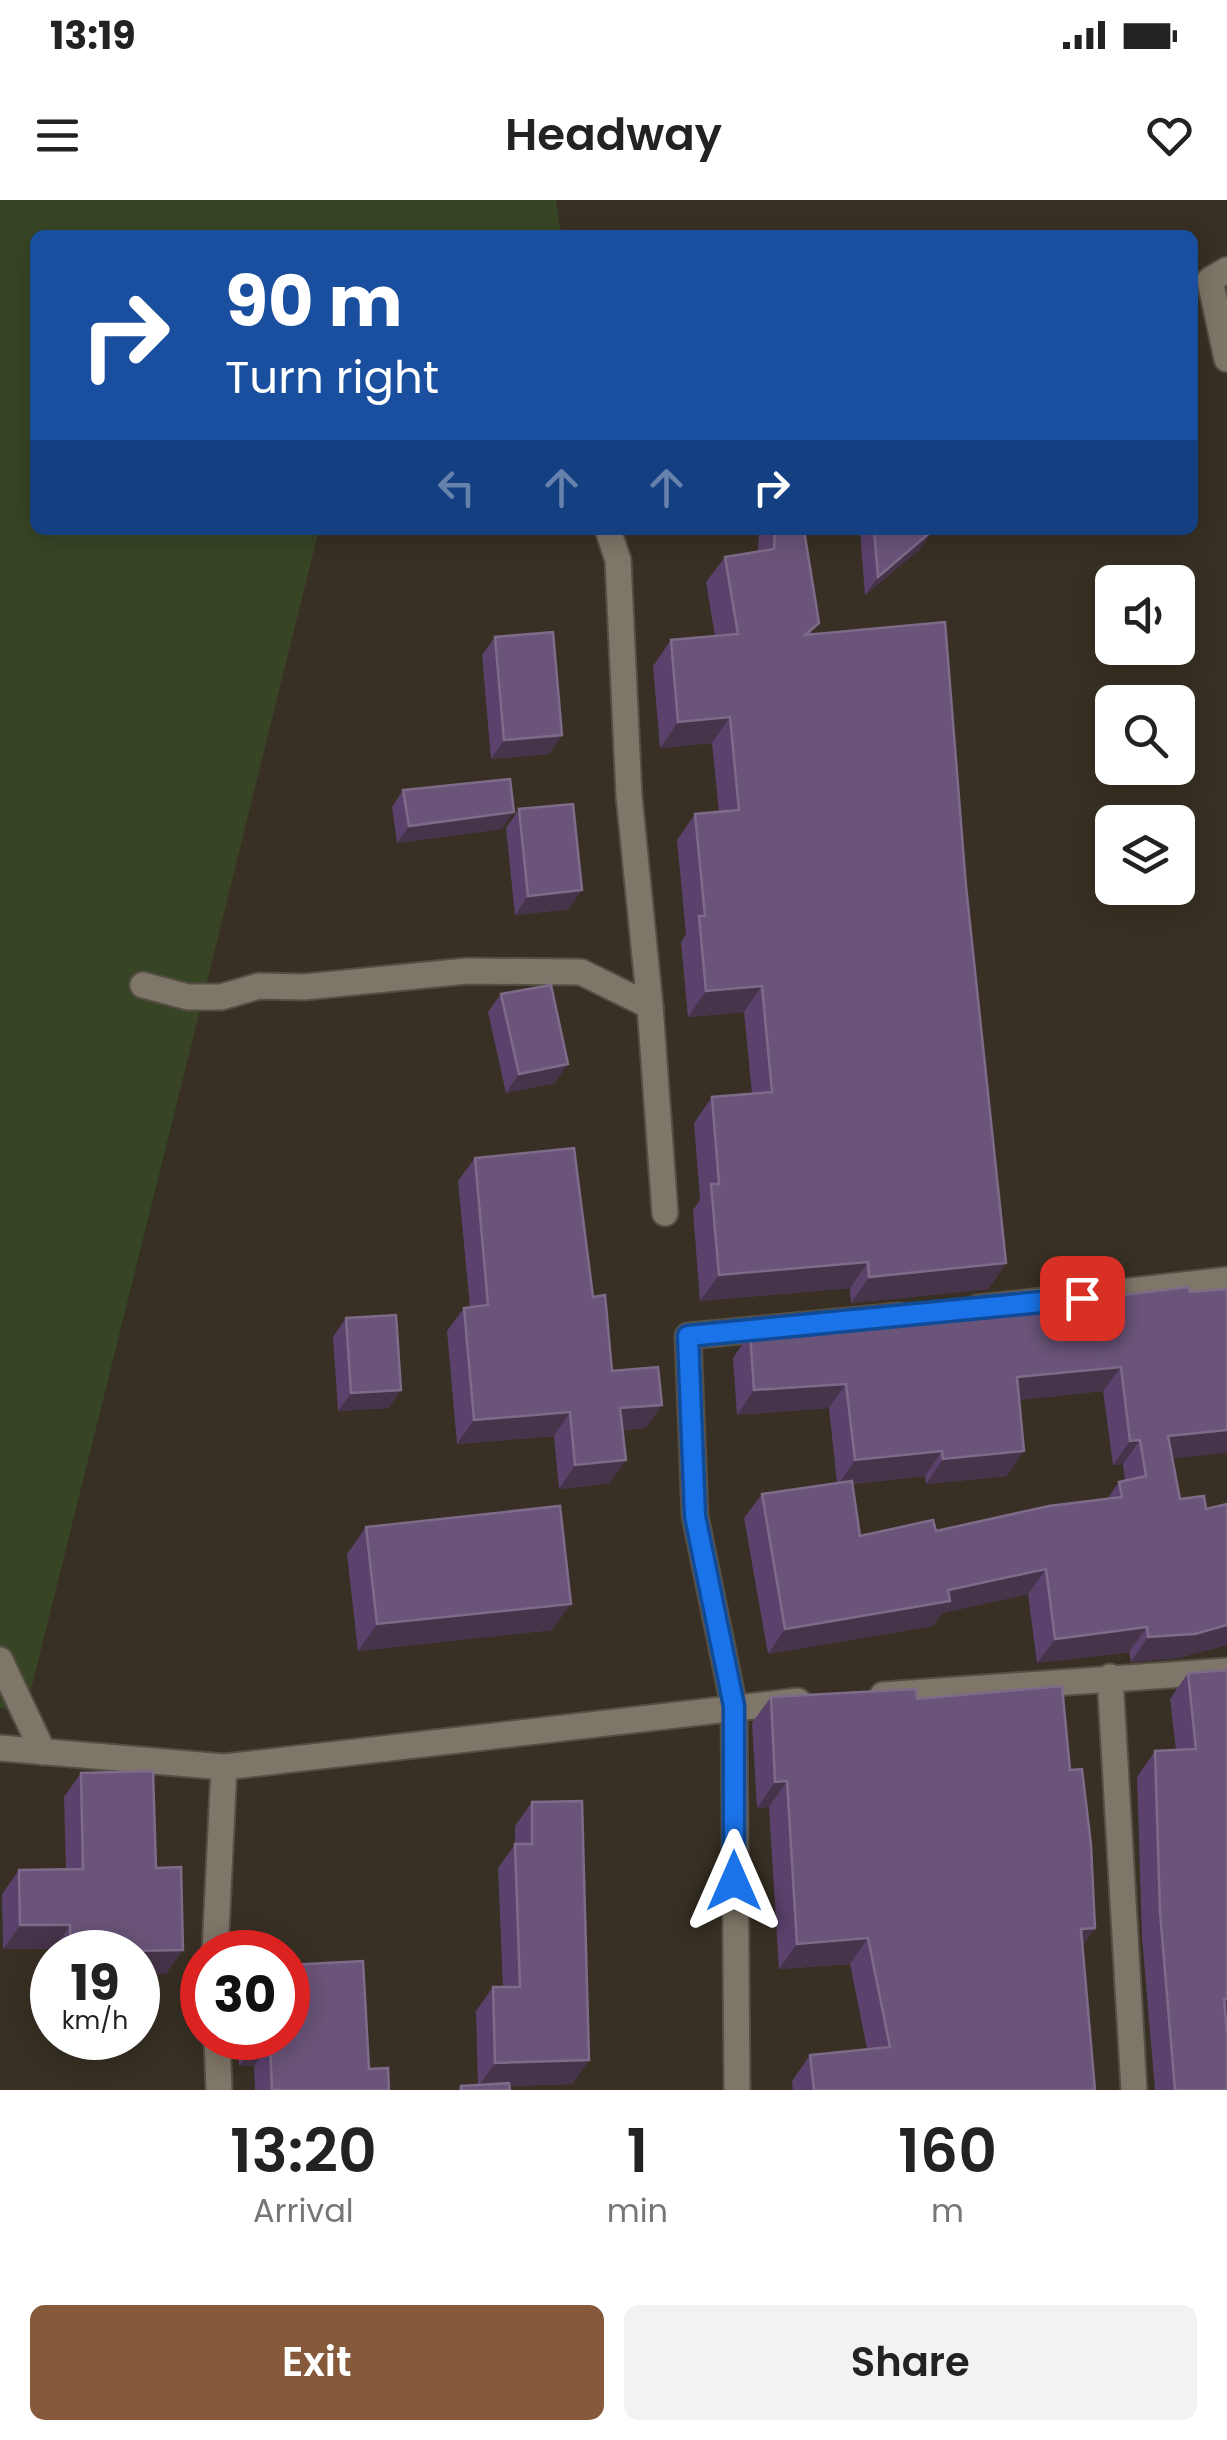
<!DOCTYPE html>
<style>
:root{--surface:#fff;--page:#f2f2f2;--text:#222;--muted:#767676;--accent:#85593a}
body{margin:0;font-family:Poppins,sans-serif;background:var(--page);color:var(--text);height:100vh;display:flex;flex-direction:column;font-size:38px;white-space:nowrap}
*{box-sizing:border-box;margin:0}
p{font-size:32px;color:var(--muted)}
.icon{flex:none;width:55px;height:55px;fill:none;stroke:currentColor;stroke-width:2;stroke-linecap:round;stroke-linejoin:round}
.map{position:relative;height:1890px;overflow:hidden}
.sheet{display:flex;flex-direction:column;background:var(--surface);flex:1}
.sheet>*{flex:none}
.hud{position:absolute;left:30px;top:30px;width:1168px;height:305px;border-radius:15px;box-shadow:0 5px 25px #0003;background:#1a4fa0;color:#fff;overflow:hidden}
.tools{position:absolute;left:1095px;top:365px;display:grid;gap:20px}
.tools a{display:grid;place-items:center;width:100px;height:100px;border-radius:15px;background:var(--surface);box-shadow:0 5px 25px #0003;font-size:50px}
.speed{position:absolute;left:30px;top:1730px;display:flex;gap:20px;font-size:50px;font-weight:700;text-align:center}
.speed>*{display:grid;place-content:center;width:130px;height:130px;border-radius:50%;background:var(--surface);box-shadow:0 5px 25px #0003;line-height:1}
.speed small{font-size:25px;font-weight:400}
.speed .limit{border:15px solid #d22;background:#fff;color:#111}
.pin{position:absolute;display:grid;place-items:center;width:85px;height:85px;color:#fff;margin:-42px;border-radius:20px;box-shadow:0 5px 15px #0006}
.me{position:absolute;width:110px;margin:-55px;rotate:0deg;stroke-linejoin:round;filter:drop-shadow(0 0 8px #0008)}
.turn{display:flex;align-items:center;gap:35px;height:210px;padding:0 30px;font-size:45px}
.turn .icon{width:130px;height:130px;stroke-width:2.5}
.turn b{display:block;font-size:70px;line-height:85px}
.lanes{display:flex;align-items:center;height:95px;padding:0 30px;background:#0003;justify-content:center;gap:50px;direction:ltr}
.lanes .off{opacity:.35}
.eta{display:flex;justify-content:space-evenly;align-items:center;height:170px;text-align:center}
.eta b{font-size:60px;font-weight:600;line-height:70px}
.primary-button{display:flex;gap:20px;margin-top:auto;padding:20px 30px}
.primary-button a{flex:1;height:115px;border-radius:15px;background:var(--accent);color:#fff;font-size:40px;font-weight:600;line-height:115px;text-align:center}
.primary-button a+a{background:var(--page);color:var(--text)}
.status{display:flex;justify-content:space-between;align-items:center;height:70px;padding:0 50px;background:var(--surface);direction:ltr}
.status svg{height:28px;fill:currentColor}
header{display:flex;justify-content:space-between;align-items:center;height:130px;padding:0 30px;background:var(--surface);font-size:45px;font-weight:600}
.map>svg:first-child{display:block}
.green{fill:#384525}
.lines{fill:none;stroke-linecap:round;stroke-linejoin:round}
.street-casing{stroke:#544e44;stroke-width:29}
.street{stroke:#7e7668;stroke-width:25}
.wall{fill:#5b426d;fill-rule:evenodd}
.shaded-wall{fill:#46344a}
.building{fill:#6a5479;stroke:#7e6b89;stroke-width:2.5}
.route-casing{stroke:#114b97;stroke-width:25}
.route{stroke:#1a73e8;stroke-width:18}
</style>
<div class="status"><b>13:19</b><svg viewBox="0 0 49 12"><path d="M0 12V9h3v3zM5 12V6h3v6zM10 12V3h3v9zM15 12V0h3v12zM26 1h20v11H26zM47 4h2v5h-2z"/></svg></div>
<header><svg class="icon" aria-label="menu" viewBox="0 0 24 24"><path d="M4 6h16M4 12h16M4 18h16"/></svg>Headway<svg class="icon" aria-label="heart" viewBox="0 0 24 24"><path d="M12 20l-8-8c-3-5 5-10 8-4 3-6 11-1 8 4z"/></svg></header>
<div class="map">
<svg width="1227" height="1890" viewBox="0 0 1227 1890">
<rect width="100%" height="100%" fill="#383024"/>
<polygon class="green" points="0,0 556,0 561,35 35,35 35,330 319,330 25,1514 0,1508"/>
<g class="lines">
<defs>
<g id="street">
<polyline points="1227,70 1210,80 1227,159"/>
<polyline points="608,330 618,360 629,596 650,806"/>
<polyline points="143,785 188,797 221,797 259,786 304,787 467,771 581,772 650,806 665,1013"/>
<polyline points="978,1108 1227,1080"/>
<polyline points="0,1460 43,1552"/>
<polyline points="1110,1477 1134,1890"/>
<polyline points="883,1495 1227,1471"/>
<polyline points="0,1548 224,1567 798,1501"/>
<polyline points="215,1752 224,1567"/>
<polyline points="217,1838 219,1890"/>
<polyline points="737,1890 734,1506 695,1316 688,1136 899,1116"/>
</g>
</defs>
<use href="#street" class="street-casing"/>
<use href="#street" class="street"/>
</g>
<g class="wall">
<polygon points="759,330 804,330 812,434 966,686 1006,1063 988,1089 851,1103 850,1088 700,1101 693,1010 700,1000 694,923 712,897 752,894 744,812 688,817 681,742 686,734 677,640 695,614 719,612 712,543 660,548 653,466 671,440 715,436 706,382 725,357 758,351"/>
<polygon points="860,330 933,330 920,349 865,395"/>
<polygon points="495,437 562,535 549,554 491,559 482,455"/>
<polygon points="403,590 502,629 397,643 392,607"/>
<polygon points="519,609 569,709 515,715 506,628"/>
<polygon points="501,794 555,883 506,893 488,812"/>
<polygon points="475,958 593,1097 612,1171 662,1205 645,1228 622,1230 610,1283 559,1289 554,1236 457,1244 447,1131 464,1108 470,1107 458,981"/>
<path d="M 1189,1087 L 1172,1258 L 1180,1299 L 1206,1309 L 1227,1304 L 1227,1445 L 1177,1458 L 1131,1462 L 1129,1452 L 1037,1463 L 1028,1394 L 942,1413 L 933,1426 L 768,1454 L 744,1318 L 762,1294 L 837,1283 L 829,1208 L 737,1215 L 733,1158 L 750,1133 L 862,1124 L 872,1110 L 1009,1109 ZM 1103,1191 L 1113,1265 L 1123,1264 L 1125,1280 L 1119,1282 L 1107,1299 L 936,1331 L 860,1336 L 852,1284 L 925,1276 L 926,1284 L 1007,1276 L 1019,1200 Z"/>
<polygon points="346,1118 389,1208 338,1211 333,1137"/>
<polygon points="366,1327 552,1430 358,1451 347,1354"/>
<polygon points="1227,1470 1227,1890 1155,1890 1142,1737 1137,1577 1155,1551 1176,1550 1170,1499 1188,1473"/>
<polygon points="771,1497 917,1499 1070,1570 1095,1728 1082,1746 1095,1890 793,1890 792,1881 810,1855 867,1849 850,1764 779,1769 769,1607 757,1608 752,1523"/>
<polygon points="81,1573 156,1668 166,1774 138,1752 54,1752 54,1749 3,1749 2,1694 19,1670 66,1669 64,1597"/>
<polygon points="532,1602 589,1860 572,1884 510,1886 510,1890 458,1890 461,1886 478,1885 476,1811 493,1787 503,1787 498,1668 515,1644 515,1626"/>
<polygon points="238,1838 288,1838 369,1869 389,1890 255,1890 254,1866 239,1866"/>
</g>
<g class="shaded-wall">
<polygon points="933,331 920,349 865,395 878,377"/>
<polygon points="730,517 712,543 660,548 678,522"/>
<polygon points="562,535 549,554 491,559 504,540"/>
<polygon points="514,612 502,629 397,643 409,626"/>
<polygon points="582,690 569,709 515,715 528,696"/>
<polygon points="762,786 744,812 688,817 706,791"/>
<polygon points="568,864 555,883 506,893 519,874"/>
<polygon points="868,1062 850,1088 700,1101 719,1075"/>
<polygon points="1006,1063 988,1089 851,1103 869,1077"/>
<polygon points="1121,1167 1103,1191 999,1202 1017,1177"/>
<polygon points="846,1184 829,1208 737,1215 754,1190"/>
<polygon points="401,1190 389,1208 338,1211 351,1193"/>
<polygon points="662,1205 645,1228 603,1232 620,1208"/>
<polygon points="570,1212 554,1236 457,1244 474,1220"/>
<polygon points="1227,1230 1227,1253 1151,1261 1168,1236"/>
<polygon points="1140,1240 1123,1264 1113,1265 1130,1241"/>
<polygon points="942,1251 925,1276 838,1285 855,1260"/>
<polygon points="1024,1251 1007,1276 926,1284 943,1259"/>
<polygon points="626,1260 610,1283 559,1289 575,1265"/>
<polygon points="1046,1369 1028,1394 942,1413 933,1426 768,1454 785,1429"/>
<polygon points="571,1404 552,1430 358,1451 377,1424"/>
<polygon points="1227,1425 1227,1445 1177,1458 1131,1462 1148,1437"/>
<polygon points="1147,1427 1129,1452 1037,1463 1055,1439"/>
<polygon points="787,1581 769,1607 757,1608 775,1582"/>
<polygon points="20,1725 70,1725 54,1749 3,1749"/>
<polygon points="1095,1728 1077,1754 1081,1729"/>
<polygon points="868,1738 850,1764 779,1769 797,1744"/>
<polygon points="183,1750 166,1774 138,1775 138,1752 71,1752"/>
<polygon points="270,1843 254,1866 239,1866 255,1844"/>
<polygon points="589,1860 572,1884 478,1887 495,1863"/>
</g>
<g class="building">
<polygon points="775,330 804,330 819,423 805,435 945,422 966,686 1006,1063 869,1077 868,1062 719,1075 711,984 719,984 712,897 772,892 762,786 706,791 699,716 705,716 695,614 739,610 730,517 678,522 671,440 738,434 725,357 774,349"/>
<polygon points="874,330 933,330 878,377"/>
<polygon points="553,432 562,535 504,540 495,437"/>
<polygon points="510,579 514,612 409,626 403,590"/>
<polygon points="573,604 582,690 528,696 519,609"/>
<polygon points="551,785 568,864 519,874 501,794"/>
<polygon points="574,948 593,1097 605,1095 612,1171 658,1167 662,1205 620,1208 626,1260 575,1265 570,1212 474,1220 464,1108 488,1105 475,958"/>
<polygon points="1189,1087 1190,1092 1227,1089 1227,1230 1168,1236 1180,1299 1204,1296 1206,1309 1227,1304 1227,1425 1195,1434 1148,1437 1147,1427 1055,1439 1046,1369 948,1390 950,1401 785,1429 762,1294 852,1281 860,1336 933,1320 936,1331 1049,1306 1122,1297 1119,1282 1146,1276 1140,1240 1130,1241 1121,1167 1017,1177 1024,1251 943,1259 942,1251 855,1260 846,1184 754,1190 750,1133 873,1123 872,1110 1008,1096 1009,1109"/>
<polygon points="396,1115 401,1190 351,1193 346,1118"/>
<polygon points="560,1306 571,1404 377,1424 366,1327"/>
<polygon points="1227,1470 1227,1799 1224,1799 1227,1834 1227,1890 1175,1890 1160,1712 1155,1551 1196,1549 1188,1473"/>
<polygon points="1062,1486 1070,1570 1082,1569 1091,1645 1095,1728 1081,1729 1095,1890 814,1890 810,1855 890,1847 868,1738 797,1744 787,1581 775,1582 771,1497 916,1489 917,1499"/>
<polygon points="153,1571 156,1668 181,1667 183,1750 71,1752 70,1725 20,1725 19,1670 83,1669 81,1573"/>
<polygon points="582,1601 589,1860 495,1863 493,1787 520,1787 515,1644 532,1644 532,1602"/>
<polygon points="363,1761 369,1869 388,1868 389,1890 272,1890 270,1843 255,1844 254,1838 288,1838 288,1765"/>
<polygon points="509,1883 510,1890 461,1890 461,1886"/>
</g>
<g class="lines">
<defs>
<polyline id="route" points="734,1681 734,1506 695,1316 688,1136 1082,1098"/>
</defs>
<use href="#route" class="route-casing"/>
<use href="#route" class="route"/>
</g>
</svg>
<div class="tools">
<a><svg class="icon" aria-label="sound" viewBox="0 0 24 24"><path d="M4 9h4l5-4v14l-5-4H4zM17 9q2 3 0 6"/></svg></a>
<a><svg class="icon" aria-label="search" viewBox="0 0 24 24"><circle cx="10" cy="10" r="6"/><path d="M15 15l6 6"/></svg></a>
<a><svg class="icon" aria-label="layers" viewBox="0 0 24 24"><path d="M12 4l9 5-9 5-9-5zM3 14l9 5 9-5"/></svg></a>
</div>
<div class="speed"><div>19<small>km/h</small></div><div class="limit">30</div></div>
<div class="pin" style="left:1082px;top:1098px;background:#d93025"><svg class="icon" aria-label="arrive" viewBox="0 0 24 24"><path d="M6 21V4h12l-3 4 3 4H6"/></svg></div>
<svg class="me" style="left:734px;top:1681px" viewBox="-20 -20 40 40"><path d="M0-17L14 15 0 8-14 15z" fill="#1a73e8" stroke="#fff" stroke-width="4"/></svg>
<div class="hud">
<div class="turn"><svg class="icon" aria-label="right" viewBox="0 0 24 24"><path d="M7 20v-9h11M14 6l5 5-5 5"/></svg><div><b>90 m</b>Turn right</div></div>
<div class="lanes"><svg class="icon off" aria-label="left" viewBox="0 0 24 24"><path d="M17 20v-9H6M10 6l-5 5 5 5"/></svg><svg class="icon off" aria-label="ahead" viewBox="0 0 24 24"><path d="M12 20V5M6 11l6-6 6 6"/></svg><svg class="icon off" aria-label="ahead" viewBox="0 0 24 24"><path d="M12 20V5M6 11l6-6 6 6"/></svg><svg class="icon" aria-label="right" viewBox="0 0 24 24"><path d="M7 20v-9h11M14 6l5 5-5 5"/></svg></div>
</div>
</div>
<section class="sheet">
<div class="eta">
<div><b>13:20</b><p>Arrival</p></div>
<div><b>1</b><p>min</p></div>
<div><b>160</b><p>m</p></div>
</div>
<div class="primary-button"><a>Exit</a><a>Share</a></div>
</section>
